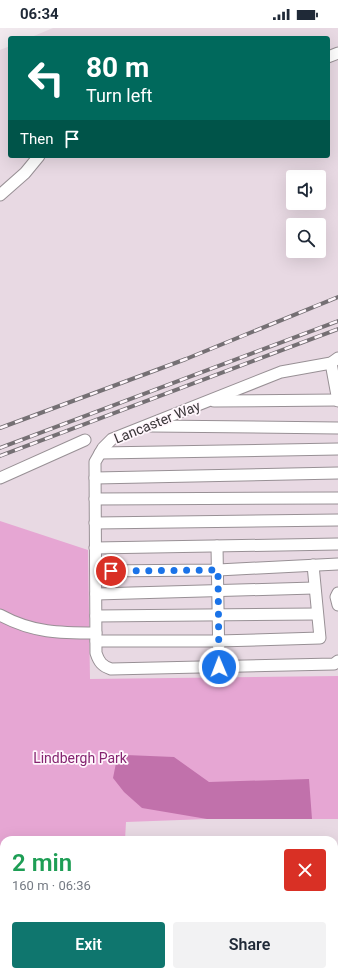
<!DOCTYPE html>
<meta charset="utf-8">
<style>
:root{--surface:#fff;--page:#f2f2f3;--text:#1f2937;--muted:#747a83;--accent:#0f766e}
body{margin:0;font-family:Roboto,sans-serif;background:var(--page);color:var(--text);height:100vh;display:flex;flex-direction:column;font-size:15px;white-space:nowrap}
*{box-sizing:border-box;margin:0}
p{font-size:13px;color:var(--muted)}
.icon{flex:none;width:22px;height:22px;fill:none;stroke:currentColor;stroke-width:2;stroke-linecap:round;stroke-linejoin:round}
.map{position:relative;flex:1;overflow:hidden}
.details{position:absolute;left:0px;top:808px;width:338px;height:140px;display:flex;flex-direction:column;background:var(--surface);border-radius:12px 12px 0 0;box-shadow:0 4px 16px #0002}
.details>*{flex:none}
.hud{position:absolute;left:8px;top:8px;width:322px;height:122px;border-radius:4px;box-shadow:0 4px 16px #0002;background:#00695c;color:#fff;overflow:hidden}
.controls{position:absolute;left:286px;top:142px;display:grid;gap:8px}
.controls a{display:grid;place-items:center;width:40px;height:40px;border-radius:4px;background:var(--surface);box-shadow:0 4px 16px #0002;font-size:20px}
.pin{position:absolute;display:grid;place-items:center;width:34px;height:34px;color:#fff;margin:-17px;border:2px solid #fff;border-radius:50%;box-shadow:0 1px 4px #0007}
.me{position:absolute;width:44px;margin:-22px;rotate:359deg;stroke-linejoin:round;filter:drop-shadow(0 0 3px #0008)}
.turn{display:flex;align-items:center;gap:14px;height:84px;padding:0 12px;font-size:18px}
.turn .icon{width:52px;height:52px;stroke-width:2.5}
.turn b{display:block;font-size:28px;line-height:34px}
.then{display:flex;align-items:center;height:38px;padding:0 12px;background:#0003;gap:8px;font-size:15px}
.round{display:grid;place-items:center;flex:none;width:42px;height:42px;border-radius:4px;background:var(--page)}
.headline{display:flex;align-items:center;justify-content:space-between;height:68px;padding:0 12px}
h1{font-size:24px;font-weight:600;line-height:30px;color:#1e9e55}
.action{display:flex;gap:8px;margin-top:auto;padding:8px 12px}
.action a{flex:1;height:46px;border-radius:4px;background:var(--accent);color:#fff;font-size:16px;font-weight:600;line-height:46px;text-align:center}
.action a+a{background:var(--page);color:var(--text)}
.status{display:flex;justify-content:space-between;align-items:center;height:28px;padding:0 20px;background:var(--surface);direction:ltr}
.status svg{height:11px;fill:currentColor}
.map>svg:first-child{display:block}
.built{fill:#e8d9e3;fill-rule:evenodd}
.green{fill:#e6a6d3}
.water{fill:#c171ab}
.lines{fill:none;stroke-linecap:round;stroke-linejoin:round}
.minor-casing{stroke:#989095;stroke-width:13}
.minor{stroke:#fff;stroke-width:11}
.rail-casing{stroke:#757074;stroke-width:4}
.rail{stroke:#fff6fc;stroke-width:2.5;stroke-dasharray:8;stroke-linecap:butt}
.route{stroke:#1a73e8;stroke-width:7;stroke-dasharray:0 12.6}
.labels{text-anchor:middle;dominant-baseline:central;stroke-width:3.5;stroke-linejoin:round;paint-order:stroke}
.street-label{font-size:14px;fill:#393538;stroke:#fff6fc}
.park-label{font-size:14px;fill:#852570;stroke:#fff6fc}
</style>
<div class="status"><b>06:34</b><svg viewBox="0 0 49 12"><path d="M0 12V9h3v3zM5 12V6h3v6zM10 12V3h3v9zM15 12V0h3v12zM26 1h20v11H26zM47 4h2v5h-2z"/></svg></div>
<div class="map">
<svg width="338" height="948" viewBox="0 0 338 948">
<rect width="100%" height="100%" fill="#f1e9ee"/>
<path class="built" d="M 53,0 L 338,0 L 338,948 L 0,948 L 0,22 L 10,18 L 10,128 L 328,128 L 328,10 L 29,10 ZM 293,149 L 319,149 L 319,175 L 293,175 ZM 293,197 L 319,197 L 319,223 L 293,223 ZM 4,812 L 334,812 L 334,944 L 4,944 Z"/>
<polygon class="green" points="0,493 88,522 90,651 338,648 338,791 207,791 126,794 125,812 4,812 4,944 123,944 123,948 0,948"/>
<polygon class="water" points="126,727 174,729 209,754 309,751 312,791 207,791 142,780 124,764 113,750 116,735"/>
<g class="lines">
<defs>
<g id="minor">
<polyline points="328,29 338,25"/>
<polyline points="0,167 25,145 39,128"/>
<path d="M 338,330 L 331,335 L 281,344 L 112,411 L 103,420 L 95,434 L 96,625 C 99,634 102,638 111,641 L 334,636 L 338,633"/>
<polyline points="331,335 338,373"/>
<polyline points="214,373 338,372"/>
<polyline points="151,398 338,400"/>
<polyline points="100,425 338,421"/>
<polyline points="0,450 85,412"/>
<polyline points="95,450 338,445"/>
<polyline points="95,471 338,470"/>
<polyline points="95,495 338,492"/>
<polyline points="217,518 219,639"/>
<polyline points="95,520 338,516"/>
<polyline points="96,543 218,542 338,536"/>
<polyline points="338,565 336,569 338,577"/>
<polyline points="96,566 314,560"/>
<path d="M 0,587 C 33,605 60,605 96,605"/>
<polyline points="96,588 317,586"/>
<polyline points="96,613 218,613 320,610 313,537"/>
</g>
</defs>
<use href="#minor" class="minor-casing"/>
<use href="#minor" class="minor"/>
<defs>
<g id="rail">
<polyline points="0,400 186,331 338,269"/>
<polyline points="0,420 338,293"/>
<polyline points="0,428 338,301"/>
</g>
</defs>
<use href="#rail" class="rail-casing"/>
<use href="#rail" class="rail"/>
</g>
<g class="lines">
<polyline class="route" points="111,543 218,542 219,639"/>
</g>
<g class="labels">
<g class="street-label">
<text transform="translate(157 394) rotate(-22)">Lancaster Way</text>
</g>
<g class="park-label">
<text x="80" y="730">Lindbergh Park</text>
</g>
</g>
</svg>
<div class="controls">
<a><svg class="icon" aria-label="sound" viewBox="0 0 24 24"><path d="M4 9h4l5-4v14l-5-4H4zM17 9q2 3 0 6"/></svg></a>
<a><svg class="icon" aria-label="search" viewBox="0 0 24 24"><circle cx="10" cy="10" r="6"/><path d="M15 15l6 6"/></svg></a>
</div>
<div class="pin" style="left:111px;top:543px;background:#d93025"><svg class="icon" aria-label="arrive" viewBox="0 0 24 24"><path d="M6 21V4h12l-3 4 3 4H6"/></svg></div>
<svg class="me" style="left:219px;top:639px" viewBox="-20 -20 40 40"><circle r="17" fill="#1a73e8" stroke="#fff" stroke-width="3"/><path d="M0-11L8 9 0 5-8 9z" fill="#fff"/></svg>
<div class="hud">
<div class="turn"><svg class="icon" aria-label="left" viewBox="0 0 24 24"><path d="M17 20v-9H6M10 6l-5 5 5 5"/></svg><div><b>80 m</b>Turn left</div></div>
<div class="then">Then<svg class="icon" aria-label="arrive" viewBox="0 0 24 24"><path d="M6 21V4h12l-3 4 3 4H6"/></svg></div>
</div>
<section class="details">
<div class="headline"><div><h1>2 min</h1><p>160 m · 06:36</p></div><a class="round" style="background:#d93025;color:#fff"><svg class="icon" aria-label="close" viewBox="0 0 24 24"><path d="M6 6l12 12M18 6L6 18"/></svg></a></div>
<div class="action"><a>Exit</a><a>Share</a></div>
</section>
</div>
